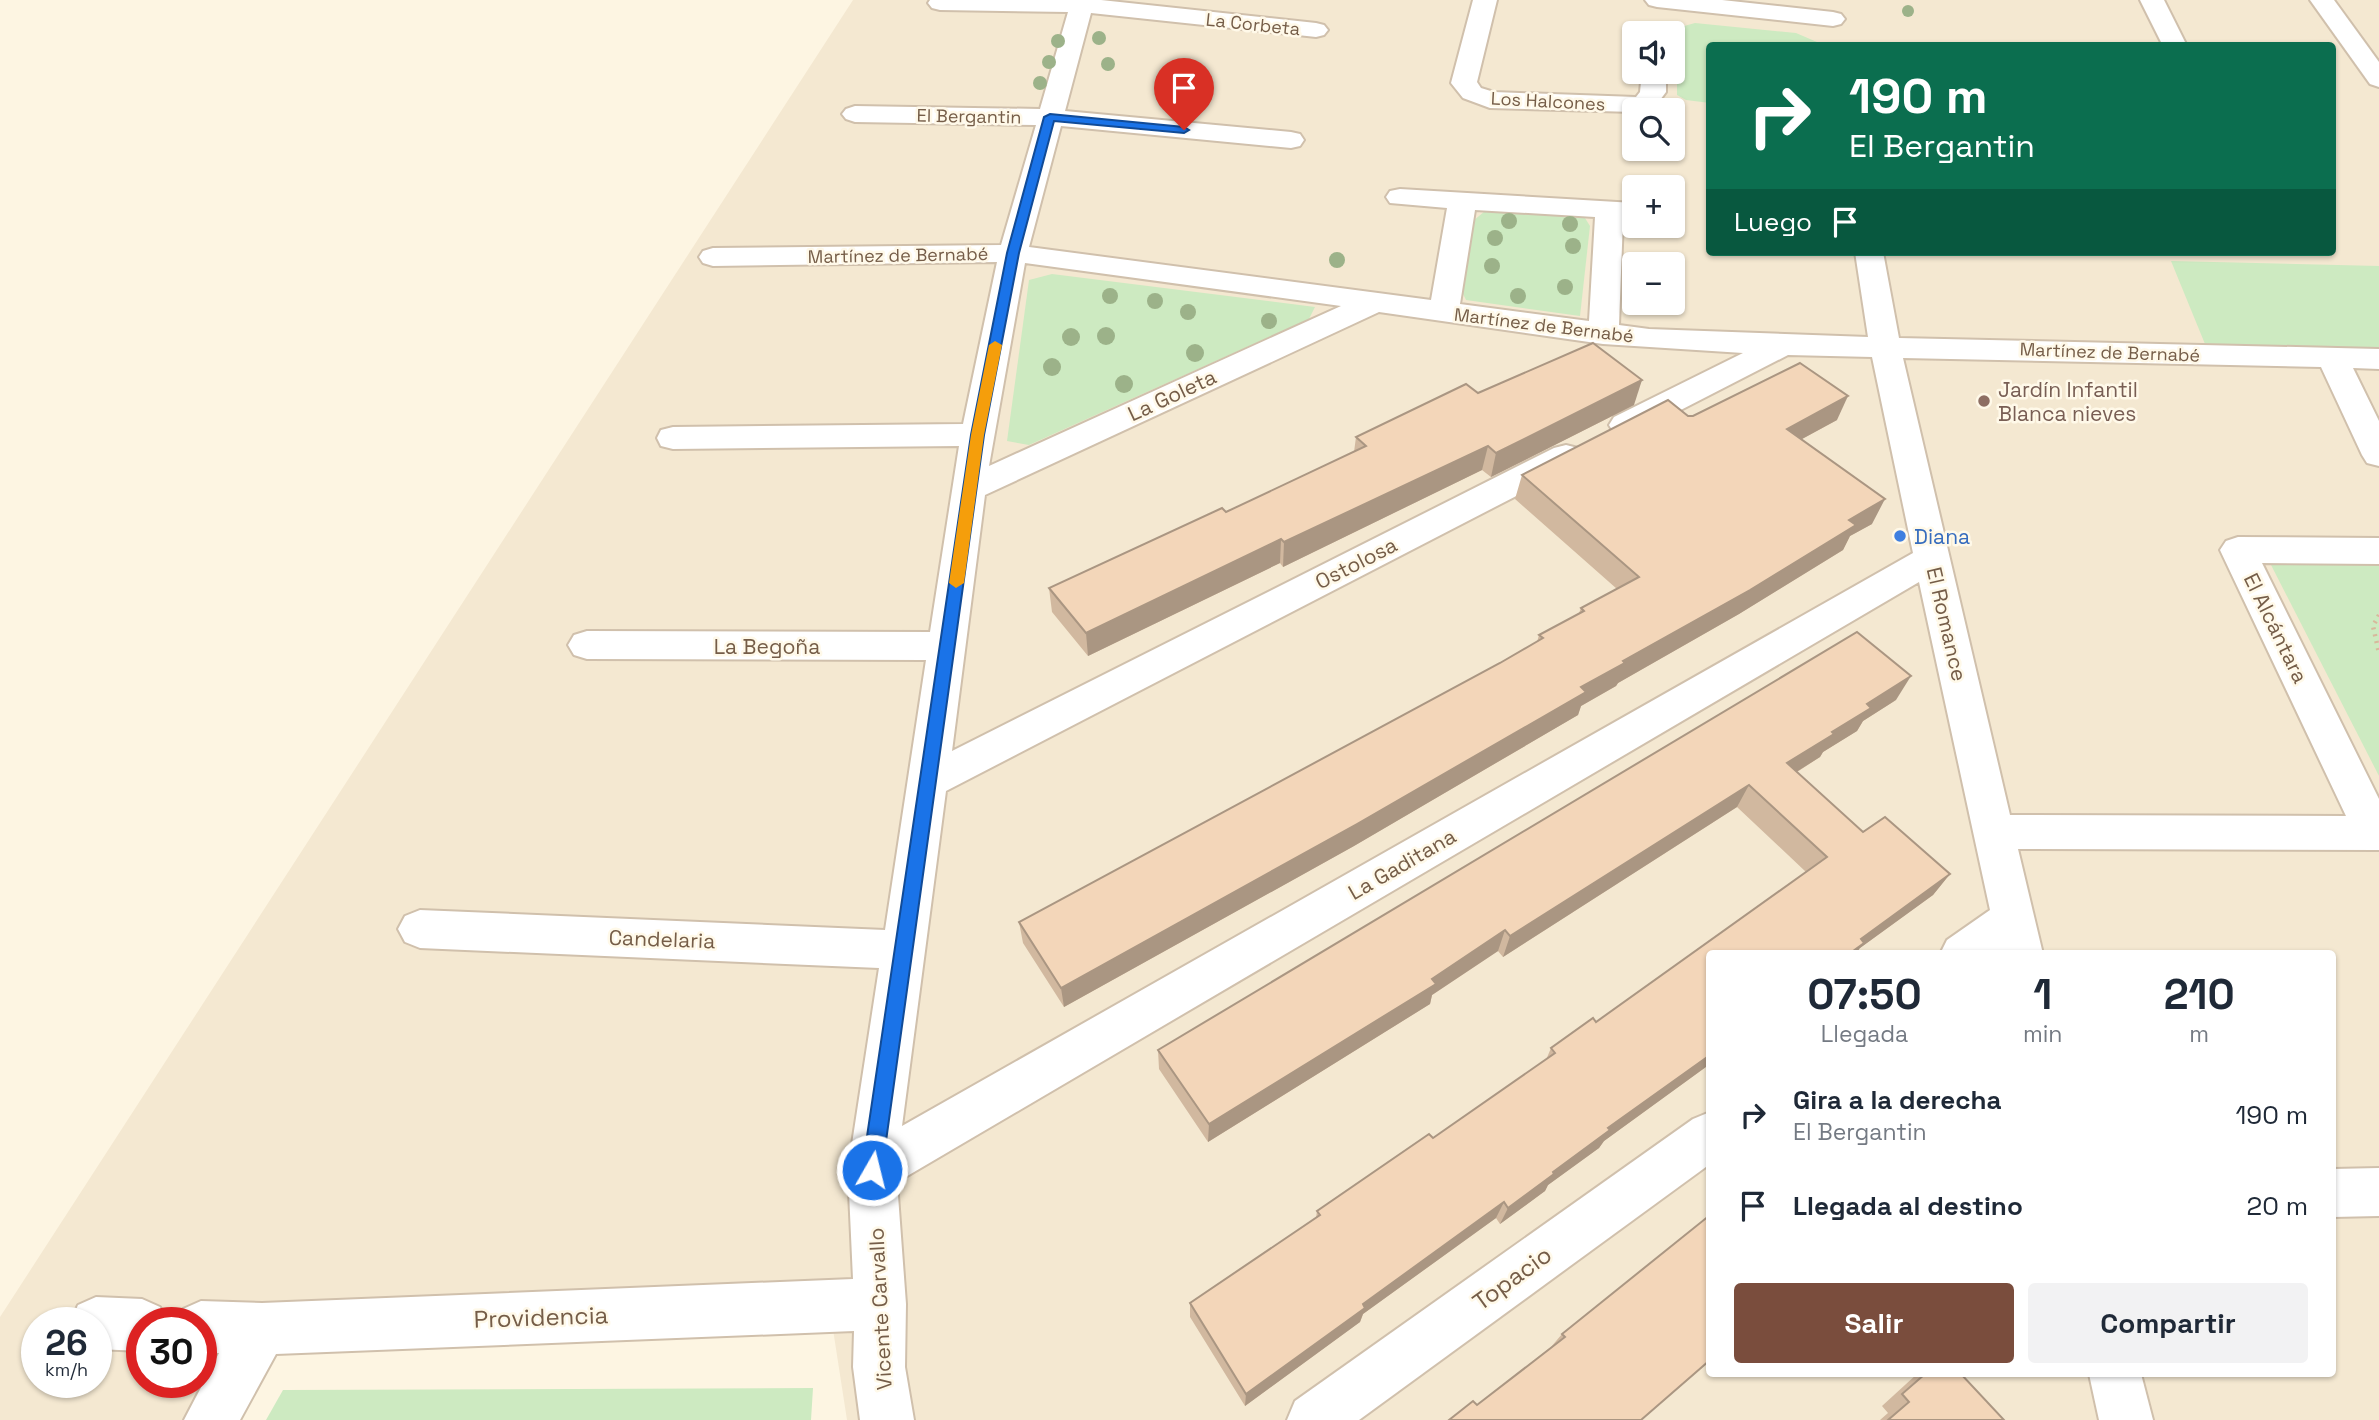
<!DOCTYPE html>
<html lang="es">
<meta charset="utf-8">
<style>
:root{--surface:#fff;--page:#f2f2f3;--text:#1f2937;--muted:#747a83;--accent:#7a4d3d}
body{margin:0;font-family:"Space Grotesk",sans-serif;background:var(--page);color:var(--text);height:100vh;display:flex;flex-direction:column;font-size:26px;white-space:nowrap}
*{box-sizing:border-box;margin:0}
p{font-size:23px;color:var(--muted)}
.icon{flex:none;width:38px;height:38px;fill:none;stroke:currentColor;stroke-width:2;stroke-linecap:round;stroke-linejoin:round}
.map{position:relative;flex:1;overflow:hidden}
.details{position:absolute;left:1706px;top:950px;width:630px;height:427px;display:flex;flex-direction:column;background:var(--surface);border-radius:7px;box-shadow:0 2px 5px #0004}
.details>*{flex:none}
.banner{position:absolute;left:1706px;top:42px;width:630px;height:214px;border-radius:7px;box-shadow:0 2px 5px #0004;background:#0b6e4f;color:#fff;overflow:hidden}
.controls{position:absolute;left:1622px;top:21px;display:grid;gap:14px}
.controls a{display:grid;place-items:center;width:63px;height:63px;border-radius:7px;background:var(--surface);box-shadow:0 2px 5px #0004;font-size:35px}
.speed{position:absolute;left:21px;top:1307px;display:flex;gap:14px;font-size:35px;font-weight:700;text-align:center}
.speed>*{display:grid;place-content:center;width:91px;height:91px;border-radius:50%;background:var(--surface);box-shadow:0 2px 5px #0004;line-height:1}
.speed small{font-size:18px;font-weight:400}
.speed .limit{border:10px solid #d22;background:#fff;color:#111}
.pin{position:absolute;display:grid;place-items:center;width:60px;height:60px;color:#fff;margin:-72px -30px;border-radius:50% 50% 50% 0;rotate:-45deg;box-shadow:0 0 7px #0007}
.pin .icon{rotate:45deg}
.me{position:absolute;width:77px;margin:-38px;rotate:8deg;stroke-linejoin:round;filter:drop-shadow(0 0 5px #0008)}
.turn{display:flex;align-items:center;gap:24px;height:147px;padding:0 28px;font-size:32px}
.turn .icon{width:91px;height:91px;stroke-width:2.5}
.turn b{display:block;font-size:49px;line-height:60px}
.then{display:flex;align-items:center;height:66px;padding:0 28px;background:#0003;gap:14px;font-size:26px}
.eta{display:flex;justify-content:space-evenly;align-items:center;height:119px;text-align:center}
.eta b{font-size:42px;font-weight:700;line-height:49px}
.button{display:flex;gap:14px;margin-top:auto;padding:14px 28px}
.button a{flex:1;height:80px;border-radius:7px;background:var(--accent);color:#fff;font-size:28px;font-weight:700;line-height:80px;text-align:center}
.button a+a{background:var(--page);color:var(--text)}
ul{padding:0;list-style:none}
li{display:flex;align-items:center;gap:21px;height:91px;padding:0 28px}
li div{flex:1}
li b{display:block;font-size:26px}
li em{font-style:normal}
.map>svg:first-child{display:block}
.residential{fill:#f4e8d1;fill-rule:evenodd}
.green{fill:#cdeac1}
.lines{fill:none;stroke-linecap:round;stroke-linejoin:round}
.minor-casing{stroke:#d0c0ac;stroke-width:4}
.path{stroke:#d7b99d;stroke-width:4.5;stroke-dasharray:2 5;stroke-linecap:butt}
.minor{fill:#fff;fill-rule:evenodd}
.tree{fill:#9cb289}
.wall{fill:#d1b89f}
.shaded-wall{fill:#aa9682}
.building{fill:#f3d6b9;stroke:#aa9682;stroke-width:2}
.route{fill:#1a73e8;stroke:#114b97;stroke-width:2}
.slow{fill:#f59e0b}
.education-dot{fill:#8d6e63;stroke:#fff9e9;stroke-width:2.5}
.shop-dot{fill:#3f7fe0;stroke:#fff9e9;stroke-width:2.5}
.labels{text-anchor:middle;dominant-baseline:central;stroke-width:5;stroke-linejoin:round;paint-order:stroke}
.far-street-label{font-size:18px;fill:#755d48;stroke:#fff9e9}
.education-label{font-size:21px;fill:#785e54;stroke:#fff9e9;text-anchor:start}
.street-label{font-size:21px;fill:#755d48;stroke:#fff9e9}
.shop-label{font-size:21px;fill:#366cbe;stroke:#fff9e9;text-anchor:start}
.near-street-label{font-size:24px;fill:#755d48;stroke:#fff9e9}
</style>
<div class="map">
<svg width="2379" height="1420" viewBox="0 0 2379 1420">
<rect width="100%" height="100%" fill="#fdf5e2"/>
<path class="residential" d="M 853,0 L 2379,0 L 2379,1420 L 847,1420 L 832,1323 L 274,1341 L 231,1420 L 0,1420 L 0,1317 ZM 1634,33 L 1673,33 L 1673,72 L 1634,72 ZM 1710,46 L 2333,46 L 2333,252 L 1710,252 ZM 1634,110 L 1673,110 L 1673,149 L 1634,149 ZM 1634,187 L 1673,187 L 1673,226 L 1634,226 ZM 1634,264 L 1673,264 L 1673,303 L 1634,303 ZM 1710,954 L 2333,954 L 2333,1374 L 1710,1374 ZM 37,1323 L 96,1323 L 96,1382 L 37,1382 ZM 142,1323 L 201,1323 L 201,1382 L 142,1382 Z"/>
<g class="green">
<polygon points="1695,23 1796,33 1824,45 1710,46 1710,103 1686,100 1677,95 1677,28"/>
<polygon points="1485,211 1585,218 1590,226 1580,316 1466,300 1459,286 1473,221"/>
<polygon points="2171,261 2379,266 2379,348 2205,344"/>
<polygon points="1052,274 1315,307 1309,319 1029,445 1007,441 1029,280"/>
<polygon points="2379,562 2379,776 2270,563"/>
<polygon points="813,1388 811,1420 266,1420 283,1390"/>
</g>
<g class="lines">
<defs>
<g id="minor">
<path d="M 930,0 L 1101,0 L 1316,23 L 1324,25 L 1328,30 L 1324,35 L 1316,37 L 1091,13 L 1065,111 L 1291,132 L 1300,134 L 1304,140 L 1300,146 L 1291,148 L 1061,126 L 1029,247 L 1431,300 L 1447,208 L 1390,203 L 1386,197 L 1390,191 L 1400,189 L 1634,203 L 1634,219 L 1623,219 L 1619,325 L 1649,329 L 1868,337 L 1855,252 L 1883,252 L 1899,338 L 2379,349 L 2379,369 L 2353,368 L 2379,421 L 2379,466 L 2367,463 L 2362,455 L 2321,367 L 1903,358 L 2010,815 L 2346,816 L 2220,550 L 2226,541 L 2238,537 L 2379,538 L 2379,564 L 2262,563 L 2379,799 L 2379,850 L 2018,849 L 2043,954 L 1940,954 L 1947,940 L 1990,910 L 1919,582 L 897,1182 L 906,1304 L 905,1367 L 914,1420 L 860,1420 L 853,1367 L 854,1331 L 276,1354 L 240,1420 L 184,1420 L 219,1353 L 201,1353 L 201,1323 L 177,1323 L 183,1309 L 201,1301 L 262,1303 L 853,1279 L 848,1170 L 879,968 L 420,948 L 405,942 L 398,929 L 405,916 L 420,910 L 885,930 L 926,660 L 587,659 L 574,655 L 568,645 L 574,635 L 587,631 L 930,632 L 959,446 L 673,449 L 661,446 L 657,438 L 661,430 L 673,427 L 963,424 L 997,262 L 713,266 L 703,263 L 699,257 L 703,251 L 713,248 L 1001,245 L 1036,125 L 855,122 L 846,119 L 842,114 L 846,109 L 855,106 L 1040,109 L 1068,12 L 940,10 L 932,8 L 928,3 ZM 1475,210 L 1595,217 L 1589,321 L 1460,304 ZM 1025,263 L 1341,306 L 989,466 ZM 1379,312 L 1603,344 L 1743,353 L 1614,417 L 1609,425 L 1614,433 L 1625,436 L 1636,433 L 1788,355 L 1872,357 L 1913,553 L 902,1126 L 946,791 L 1578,464 L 1583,456 L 1578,448 L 1566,445 L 1554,448 L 952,751 L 985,495 Z"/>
<polygon points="1473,0 1497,0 1477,82 1481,88 1494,92 1636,97 1640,92 1642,72 1666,72 1666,92 1654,108 1634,110 1634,112 1490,108 1463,98 1451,83"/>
<polygon points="1645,0 1722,0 1833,12 1841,14 1845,19 1841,24 1833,26 1657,7 1649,5"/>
<polygon points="2140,0 2164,0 2187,46 2163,46"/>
<polygon points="2310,0 2334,0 2379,62 2379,87 2370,84"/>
<polygon points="1710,1112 1710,1164 1359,1420 1287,1420 1295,1401 1693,1119"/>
<polygon points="2379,1168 2379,1216 2333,1217 2333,1169"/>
<polygon points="96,1297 142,1299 160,1307 167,1323 142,1323 142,1351 96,1349 96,1323 70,1323 78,1305"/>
<polygon points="2089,1374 2141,1374 2153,1420 2099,1420"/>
</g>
</defs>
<use href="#minor" class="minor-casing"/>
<polyline class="path" points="2379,615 2373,626 2379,653"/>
<use href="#minor" class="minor"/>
</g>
<g class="tree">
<circle cx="1908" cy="11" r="6"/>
<circle cx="1099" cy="38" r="7"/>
<circle cx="1058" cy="41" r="7"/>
<circle cx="1049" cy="62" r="7"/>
<circle cx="1108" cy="64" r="7"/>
<circle cx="1040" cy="83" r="7"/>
<circle cx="1509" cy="221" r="8"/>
<circle cx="1570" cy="224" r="8"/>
<circle cx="1495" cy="238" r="8"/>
<circle cx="1573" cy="246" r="8"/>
<circle cx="1337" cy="260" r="8"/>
<circle cx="1492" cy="266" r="8"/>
<circle cx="1565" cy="287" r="8"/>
<circle cx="1110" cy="296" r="8"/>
<circle cx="1518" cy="296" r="8"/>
<circle cx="1155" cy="301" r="8"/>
<circle cx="1188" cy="312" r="8"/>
<circle cx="1269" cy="321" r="8"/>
<circle cx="1106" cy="336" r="9"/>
<circle cx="1071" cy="337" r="9"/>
<circle cx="1195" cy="353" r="9"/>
<circle cx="1052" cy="367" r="9"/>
<circle cx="1124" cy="384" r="9"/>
</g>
<g class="wall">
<polygon points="1478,393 1634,405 1491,477 1482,470 1283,567 1280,563 1088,656 1052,612 1049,588 1226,512 1354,452 1356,437"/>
<polygon points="1688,416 1837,420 1802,439 1872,524 1850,536 1843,550 1739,614 1618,683 1616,686 1581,706 1578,715 1354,846 1064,1007 1023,943 1019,922 1500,663 1537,642 1539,635 1579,613 1581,608 1617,589 1515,499 1522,475"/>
<polygon points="1896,700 1863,721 1857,731 1823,752 1820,757 1797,772 1863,832 1950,874 1933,895 1860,948 1710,954 1710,1064 1604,1141 1599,1148 1548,1185 1545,1191 1500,1224 1496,1218 1363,1314 1360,1322 1245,1406 1190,1317 1190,1303 1316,1218 1317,1211 1433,1138 1546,1060 1551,1048 1596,1022 1806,872 1737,807 1503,957 1498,951 1432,995 1430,1004 1208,1142 1159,1069 1158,1050"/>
<polygon points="1562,1334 1641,1420 1477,1405 1551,1347"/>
<polygon points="1917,1374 1961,1374 2004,1420 1880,1420 1888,1413 1882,1406"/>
</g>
<g class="shaded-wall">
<polygon points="1642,380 1634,405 1491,477 1496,453"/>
<polygon points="1848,396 1837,420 1776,453 1787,429"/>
<polygon points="1488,446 1482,470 1283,567 1284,542"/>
<polygon points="1885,499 1872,524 1850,536 1843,550 1739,614 1618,683 1616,686 1581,706 1578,715 1354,846 1064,1007 1061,988 1581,687 1849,520"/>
<polygon points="1281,539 1280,563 1088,656 1086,633"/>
<polygon points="1911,676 1896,700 1863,721 1857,731 1823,752 1820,757 1774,786 1787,763 1832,732 1867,704"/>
<polygon points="1749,785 1737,807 1503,957 1510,936"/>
<polygon points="1950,874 1933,895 1860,948 1856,954 1849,954 1861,939"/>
<polygon points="1505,930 1498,951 1432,995 1430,1004 1208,1142 1209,1124"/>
<polygon points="1710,1055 1710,1064 1604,1141 1599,1148 1548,1185 1545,1191 1500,1224 1508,1208 1608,1128"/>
<polygon points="1504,1202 1496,1218 1363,1314 1360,1322 1245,1406 1246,1394 1363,1304"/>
</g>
<g class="building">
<polygon points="1593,343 1642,380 1496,453 1488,446 1284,542 1281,539 1086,633 1049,588 1222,508 1226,512 1366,446 1356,437 1466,384 1478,393"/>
<polygon points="1800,363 1848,396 1787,429 1885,499 1849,520 1856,525 1750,590 1623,661 1625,663 1581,687 1586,692 1541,718 1357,824 1061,988 1019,922 1500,663 1543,638 1539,635 1584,611 1581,608 1639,577 1522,475 1668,400 1688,416 1693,416"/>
<polygon points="1857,632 1911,676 1867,704 1871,708 1832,732 1834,734 1787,763 1863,832 1885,817 1950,874 1861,939 1864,943 1849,954 1710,954 1710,1055 1608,1128 1610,1130 1553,1172 1554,1174 1508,1208 1504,1202 1363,1304 1365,1308 1246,1394 1190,1303 1320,1215 1317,1211 1429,1134 1433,1138 1555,1053 1551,1048 1593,1018 1596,1022 1827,857 1749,785 1510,936 1505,930 1432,979 1436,984 1209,1124 1158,1050"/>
<polygon points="1710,1215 1710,1360 1641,1420 1449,1420 1473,1401 1477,1405 1565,1337 1562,1334"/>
<polygon points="1925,1374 1961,1374 2004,1420 1888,1420 1909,1402 1902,1394"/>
</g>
<polygon class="route" points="1050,114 1184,127 1189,130 1184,133 1054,121 1019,253 984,435 882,1170 879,1177 872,1180 865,1177 862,1170 971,435 1007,253 1044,117"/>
<polygon class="slow" points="995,341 1002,345 984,435 964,583 956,588 949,583 971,435 989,345"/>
<circle class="education-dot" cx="1984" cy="401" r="7"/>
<circle class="shop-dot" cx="1900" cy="536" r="7"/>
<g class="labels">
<g class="far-street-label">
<text transform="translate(1253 24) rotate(6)">La Corbeta</text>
<text transform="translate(1548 101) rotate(3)">Los Halcones</text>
<text transform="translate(969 116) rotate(1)">El Bergantin</text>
<text transform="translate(898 255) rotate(-1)">Martínez de Bernabé</text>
<text transform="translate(1544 325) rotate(7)">Martínez de Bernabé</text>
<text transform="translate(2110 352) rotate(2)">Martínez de Bernabé</text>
</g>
<g class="education-label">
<text x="1998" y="389">Jardín Infantil<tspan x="1998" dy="24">Blanca nieves</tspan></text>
</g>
<g class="street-label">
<text transform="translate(1172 395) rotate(-25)">La Goleta</text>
<text transform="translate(1356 563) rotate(-27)">Ostolosa</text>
<text transform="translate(1947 624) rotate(77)">El Romance</text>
<text transform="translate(2276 628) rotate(64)">El Alcántara</text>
<text x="767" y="646">La Begoña</text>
<text transform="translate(1402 864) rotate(-30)">La Gaditana</text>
<text transform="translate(662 939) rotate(2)">Candelaria</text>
<text transform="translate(880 1309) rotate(-93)">Vicente Carvallo</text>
</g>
<g class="shop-label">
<text x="1914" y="536">Diana</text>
</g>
<g class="near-street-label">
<text transform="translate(1512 1278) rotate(-36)">Topacio</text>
<text transform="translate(541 1317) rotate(-2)">Providencia</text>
</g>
</g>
</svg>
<div class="controls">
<a><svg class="icon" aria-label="sound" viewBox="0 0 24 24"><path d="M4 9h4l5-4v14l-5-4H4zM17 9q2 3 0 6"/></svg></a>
<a><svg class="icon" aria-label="search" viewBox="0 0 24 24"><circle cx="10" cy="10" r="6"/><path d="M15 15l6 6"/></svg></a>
<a>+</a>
<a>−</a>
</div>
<div class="speed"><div>26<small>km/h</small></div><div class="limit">30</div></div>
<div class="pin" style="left:1184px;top:130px;background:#d93025"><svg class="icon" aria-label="arrive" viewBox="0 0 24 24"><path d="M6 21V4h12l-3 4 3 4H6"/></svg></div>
<svg class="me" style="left:872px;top:1170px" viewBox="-20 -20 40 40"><circle r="17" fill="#1a73e8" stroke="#fff" stroke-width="3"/><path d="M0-11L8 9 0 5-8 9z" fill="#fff"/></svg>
<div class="banner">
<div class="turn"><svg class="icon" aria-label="right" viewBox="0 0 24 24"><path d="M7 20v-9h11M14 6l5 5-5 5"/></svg><div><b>190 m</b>El Bergantin</div></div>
<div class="then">Luego<svg class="icon" aria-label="arrive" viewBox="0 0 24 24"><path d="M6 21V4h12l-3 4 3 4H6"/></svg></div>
</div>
<section class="details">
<div class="eta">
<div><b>07:50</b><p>Llegada</p></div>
<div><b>1</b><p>min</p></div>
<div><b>210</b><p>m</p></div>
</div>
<ul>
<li><svg class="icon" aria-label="right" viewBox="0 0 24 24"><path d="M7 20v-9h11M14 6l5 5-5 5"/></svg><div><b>Gira a la derecha</b><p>El Bergantin</p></div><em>190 m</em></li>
<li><svg class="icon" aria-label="arrive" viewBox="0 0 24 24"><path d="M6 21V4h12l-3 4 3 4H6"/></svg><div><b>Llegada al destino</b></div><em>20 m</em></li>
</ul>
<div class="button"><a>Salir</a><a>Compartir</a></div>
</section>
</div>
